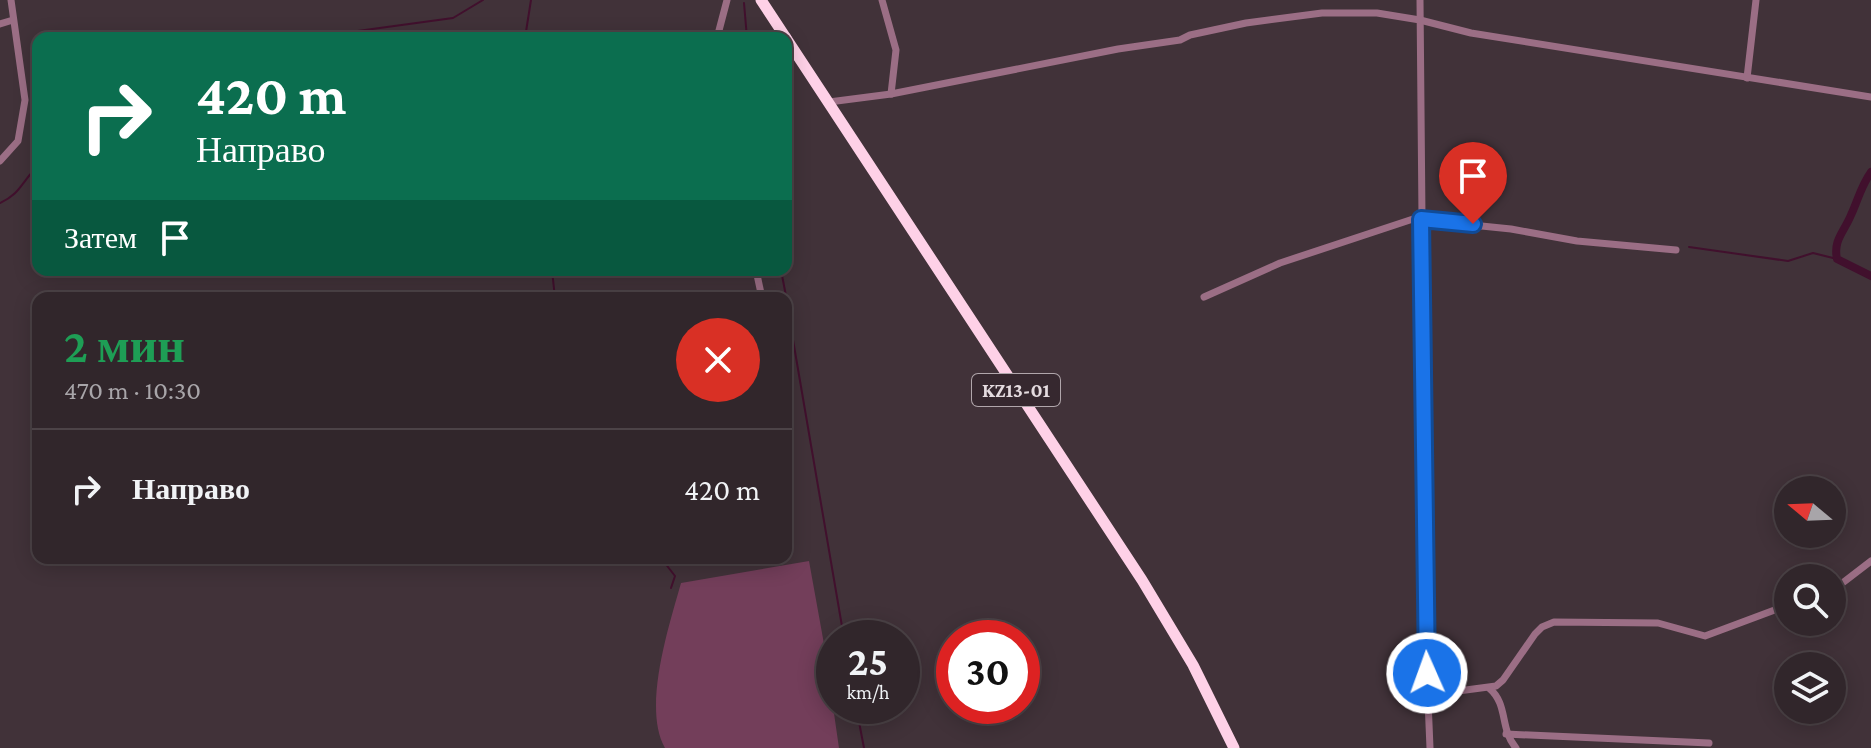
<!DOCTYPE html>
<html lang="ru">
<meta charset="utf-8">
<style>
:root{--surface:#31262b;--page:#392e33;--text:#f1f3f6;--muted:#a8a5a9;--line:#4c4347}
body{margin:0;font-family:"Crimson Pro",serif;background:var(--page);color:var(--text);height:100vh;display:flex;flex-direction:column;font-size:30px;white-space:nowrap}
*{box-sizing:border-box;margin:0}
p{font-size:26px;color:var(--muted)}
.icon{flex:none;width:44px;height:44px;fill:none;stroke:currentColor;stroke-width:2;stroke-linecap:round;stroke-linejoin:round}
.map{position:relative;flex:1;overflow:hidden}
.details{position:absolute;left:32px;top:292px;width:760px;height:272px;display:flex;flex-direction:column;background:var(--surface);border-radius:16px;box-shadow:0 4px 20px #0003,0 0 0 2px var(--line)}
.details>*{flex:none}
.top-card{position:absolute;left:32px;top:32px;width:760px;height:244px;border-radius:16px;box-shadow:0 4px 20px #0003,0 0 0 2px var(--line);background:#0b6e4f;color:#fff;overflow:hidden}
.needle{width:52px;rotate:289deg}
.tools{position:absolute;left:1774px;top:476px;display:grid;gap:16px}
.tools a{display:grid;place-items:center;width:72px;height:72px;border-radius:50%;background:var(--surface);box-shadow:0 4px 20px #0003,0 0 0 2px var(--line);font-size:40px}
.speed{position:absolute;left:816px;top:620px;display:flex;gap:16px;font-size:40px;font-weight:700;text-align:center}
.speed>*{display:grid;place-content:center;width:104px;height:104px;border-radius:50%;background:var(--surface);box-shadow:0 4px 20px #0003,0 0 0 2px var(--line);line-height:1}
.speed small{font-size:20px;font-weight:400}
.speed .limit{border:12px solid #d22;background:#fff;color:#111}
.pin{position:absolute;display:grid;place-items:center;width:68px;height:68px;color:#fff;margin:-82px -34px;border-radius:50% 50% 50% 0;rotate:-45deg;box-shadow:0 0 8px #0007}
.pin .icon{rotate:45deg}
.me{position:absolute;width:88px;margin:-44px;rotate:358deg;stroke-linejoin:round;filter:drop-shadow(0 0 6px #0008)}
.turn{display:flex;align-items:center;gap:28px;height:168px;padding:0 32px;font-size:36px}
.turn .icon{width:104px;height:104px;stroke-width:2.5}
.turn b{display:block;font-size:56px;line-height:68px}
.then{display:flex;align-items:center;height:76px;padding:0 32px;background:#0003;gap:16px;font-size:30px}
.round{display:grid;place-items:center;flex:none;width:84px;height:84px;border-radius:42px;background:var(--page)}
.headline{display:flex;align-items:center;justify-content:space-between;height:136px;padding:0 32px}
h1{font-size:48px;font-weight:600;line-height:60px;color:#1e9e55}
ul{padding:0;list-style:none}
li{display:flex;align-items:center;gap:24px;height:120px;padding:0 32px;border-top:2px solid var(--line)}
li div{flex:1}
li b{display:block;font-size:30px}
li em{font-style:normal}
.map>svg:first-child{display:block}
.green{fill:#733e5a}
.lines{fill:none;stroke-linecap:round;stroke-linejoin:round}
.stream{stroke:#41102d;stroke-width:2}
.canal{stroke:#41102d;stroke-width:8}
.minor{stroke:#9b6e85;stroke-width:7}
.highway{stroke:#fed1e7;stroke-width:11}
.route-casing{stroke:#114b97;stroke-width:20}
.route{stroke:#1a73e8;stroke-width:14}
.labels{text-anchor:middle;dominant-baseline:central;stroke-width:6;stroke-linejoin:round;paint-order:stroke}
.shield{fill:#36282f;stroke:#b0a6ab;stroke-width:2}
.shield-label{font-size:20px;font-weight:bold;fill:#e5dce0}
</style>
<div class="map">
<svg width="1871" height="748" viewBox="0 0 1871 748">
<rect width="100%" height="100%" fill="#413239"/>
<path class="green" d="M 809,561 L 824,644 L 839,748 L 665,748 C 642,708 669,626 681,583 Z"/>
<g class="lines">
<g class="stream">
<polyline points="744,3 747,38"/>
<polyline points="339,38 343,33 453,18 483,0"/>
<polyline points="525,38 531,0"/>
<path d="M 0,203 C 20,194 21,183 36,168"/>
<polyline points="1689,247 1788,261 1813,253 1837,259"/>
<polyline points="552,270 555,298"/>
<polyline points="781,270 786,296"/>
<polyline points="786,299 844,638"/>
<polyline points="661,558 675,576 671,588"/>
<polyline points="856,706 864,748"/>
</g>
<path class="canal" d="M 1871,172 C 1861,186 1858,200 1851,215 C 1844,232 1833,240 1837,259 L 1871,276"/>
<g class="minor">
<polyline points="882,0 896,50 891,94"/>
<polyline points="1420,0 1426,652 1430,748"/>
<polyline points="0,24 13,20"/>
<polyline points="717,38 727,0"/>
<polyline points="1747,78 1756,0"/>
<polyline points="829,102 891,94 1118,49 1180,40 1190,35 1246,23 1322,13 1377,13 1420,20 1471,33 1871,97"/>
<polyline points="0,161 18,141 25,100 11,0"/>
<polyline points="756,270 762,298"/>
<polyline points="1204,297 1280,263 1413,219 1511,229 1577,241 1676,250"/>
<polyline points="1832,591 1871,561"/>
<path d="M 1489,688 C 1509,705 1499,728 1516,748"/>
<polyline points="1428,695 1496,686 1503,680 1535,634 1542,627 1554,622 1658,623 1705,636 1788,605"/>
<polyline points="1506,734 1709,743"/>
</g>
<g class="highway">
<polyline points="761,0 786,38"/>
<polyline points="786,38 1142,580 1193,665 1234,748"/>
</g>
</g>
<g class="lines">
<defs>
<polyline id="route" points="1427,673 1421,219 1473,224"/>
</defs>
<use href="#route" class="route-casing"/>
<use href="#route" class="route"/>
</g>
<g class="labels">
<rect class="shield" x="972" y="374" width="88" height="32" rx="6"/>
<g class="shield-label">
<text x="1016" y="390">KZ13-01</text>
</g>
</g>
</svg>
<div class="tools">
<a><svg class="needle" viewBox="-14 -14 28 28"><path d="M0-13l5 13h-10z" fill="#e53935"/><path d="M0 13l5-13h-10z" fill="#a8a5a9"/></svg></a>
<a><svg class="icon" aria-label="search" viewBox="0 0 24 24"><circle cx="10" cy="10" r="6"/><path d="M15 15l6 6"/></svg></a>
<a><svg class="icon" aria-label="layers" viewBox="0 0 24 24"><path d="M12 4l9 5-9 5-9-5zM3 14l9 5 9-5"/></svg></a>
</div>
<div class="speed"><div>25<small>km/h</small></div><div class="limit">30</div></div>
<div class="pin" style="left:1473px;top:224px;background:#d93025"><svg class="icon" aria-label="arrive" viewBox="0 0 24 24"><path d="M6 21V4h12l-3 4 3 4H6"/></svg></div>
<svg class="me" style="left:1427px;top:673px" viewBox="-20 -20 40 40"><circle r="17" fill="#1a73e8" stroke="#fff" stroke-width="3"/><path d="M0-11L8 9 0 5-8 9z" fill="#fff"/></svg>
<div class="top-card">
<div class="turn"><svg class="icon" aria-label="right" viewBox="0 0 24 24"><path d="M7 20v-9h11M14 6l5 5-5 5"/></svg><div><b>420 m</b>Направо</div></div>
<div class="then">Затем<svg class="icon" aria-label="arrive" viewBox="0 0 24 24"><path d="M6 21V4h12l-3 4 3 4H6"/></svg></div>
</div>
<section class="details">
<div class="headline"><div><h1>2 мин</h1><p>470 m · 10:30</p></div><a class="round" style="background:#d93025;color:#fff"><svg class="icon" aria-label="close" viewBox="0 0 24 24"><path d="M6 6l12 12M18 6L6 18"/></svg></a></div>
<ul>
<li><svg class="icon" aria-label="right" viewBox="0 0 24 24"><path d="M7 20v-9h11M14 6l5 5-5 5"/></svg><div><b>Направо</b></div><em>420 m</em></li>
</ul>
</section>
</div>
